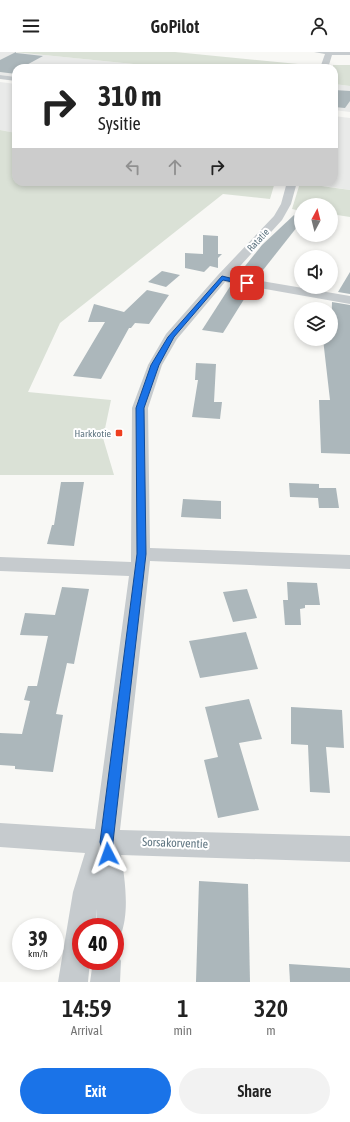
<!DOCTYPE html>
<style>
:root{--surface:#fff;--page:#f2f2f2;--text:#222;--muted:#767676;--accent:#1a73e8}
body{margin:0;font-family:"Asap Condensed",sans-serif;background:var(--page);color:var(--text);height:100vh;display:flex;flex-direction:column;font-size:15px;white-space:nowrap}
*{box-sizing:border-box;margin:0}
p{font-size:13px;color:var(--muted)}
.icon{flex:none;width:22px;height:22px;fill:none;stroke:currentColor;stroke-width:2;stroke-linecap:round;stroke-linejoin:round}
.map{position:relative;height:930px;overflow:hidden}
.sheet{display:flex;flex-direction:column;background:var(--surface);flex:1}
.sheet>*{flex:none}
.guide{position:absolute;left:12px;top:12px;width:326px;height:122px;border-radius:12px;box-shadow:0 2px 6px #0003;background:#fff;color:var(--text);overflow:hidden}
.needle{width:26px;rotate:7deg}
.tools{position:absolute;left:294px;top:146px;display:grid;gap:8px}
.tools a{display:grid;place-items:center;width:44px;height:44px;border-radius:50%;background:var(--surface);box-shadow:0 2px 6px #0003;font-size:20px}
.speed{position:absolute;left:12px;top:866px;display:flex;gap:8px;font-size:20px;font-weight:700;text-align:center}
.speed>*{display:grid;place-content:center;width:52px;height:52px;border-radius:50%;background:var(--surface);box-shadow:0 2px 6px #0003;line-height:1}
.speed small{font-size:10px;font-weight:400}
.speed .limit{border:6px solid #d22;background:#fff;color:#111}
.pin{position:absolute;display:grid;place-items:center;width:34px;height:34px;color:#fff;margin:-17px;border-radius:8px;box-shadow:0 2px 6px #0006}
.me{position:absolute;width:44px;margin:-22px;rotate:356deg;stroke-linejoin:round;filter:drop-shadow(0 0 3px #0008)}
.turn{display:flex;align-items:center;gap:14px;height:84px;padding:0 20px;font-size:18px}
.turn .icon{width:52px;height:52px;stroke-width:2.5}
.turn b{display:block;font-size:28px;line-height:34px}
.lanes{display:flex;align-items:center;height:38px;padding:0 20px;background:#0003;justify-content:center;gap:20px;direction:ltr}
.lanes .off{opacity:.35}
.eta{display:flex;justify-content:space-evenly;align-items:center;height:68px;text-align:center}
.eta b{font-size:24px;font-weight:600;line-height:28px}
.button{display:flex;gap:8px;margin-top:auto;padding:8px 20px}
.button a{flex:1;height:46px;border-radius:24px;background:var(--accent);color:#fff;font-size:16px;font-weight:600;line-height:46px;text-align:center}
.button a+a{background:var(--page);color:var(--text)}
header{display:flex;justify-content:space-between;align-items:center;height:52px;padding:0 20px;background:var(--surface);font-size:18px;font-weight:600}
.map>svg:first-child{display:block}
.built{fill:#e9eae9}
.green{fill:#dae1d6}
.building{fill:#acb7bb}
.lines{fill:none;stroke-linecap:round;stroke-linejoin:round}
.minor{fill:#c6cbce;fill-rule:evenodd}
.route{fill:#1a73e8;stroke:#114b97}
.poi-dot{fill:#ef3f1f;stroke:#fff;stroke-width:1.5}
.labels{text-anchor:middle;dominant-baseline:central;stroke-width:4;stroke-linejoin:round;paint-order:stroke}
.street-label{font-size:10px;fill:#617783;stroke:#fff}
.poi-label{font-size:10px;fill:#617783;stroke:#fff;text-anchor:end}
.near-street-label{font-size:12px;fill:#617783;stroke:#fff}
</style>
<header><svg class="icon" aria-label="menu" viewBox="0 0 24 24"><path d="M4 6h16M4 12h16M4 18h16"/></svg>GoPilot<svg class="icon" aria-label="person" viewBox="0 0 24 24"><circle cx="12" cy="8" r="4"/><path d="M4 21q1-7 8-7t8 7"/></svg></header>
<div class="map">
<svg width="350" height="930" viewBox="0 0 350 930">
<rect width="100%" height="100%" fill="#f8f8f5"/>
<g class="built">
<polygon points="0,0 14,0 173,16 16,16 16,25 0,23"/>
<polygon points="0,30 16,32 16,81 0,78"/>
<polygon points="334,32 350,34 350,60 334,58"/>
<polygon points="334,64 350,66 350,138 299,130 334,130"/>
</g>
<g class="green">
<polygon points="14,0 175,0 298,12 294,16 173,16"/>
<polygon points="333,13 350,13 350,34 334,32"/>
<polygon points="0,78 16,81 16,130 275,130 270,147 223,142 60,271 28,340 111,348 103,386 114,423 0,423"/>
<polygon points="300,131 350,138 350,165 331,162 331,153 301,153 301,159 292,157"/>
</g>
<g class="building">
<polygon points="16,0 16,1 43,4 21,16 16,16 16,22 0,20 0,8"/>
<polygon points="334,38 350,39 350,49 345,56 334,55"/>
<polygon points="294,163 301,170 256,227 237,224 262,193"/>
<polygon points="203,183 218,184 218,202 222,202 218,206 218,216 210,214 204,220 185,216 185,201 203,202"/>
<polygon points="162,219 180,223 166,235 148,230"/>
<polygon points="350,220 350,242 338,240"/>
<polygon points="231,233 251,236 223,281 202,278"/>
<polygon points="147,238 169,243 149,272 135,271 131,276 129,276 101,327 73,324 105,270 88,270 94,252 124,260"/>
<polygon points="332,250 350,253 350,402 321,401 319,348 330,348 323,287 331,287"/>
<polygon points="196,311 216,312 214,350 222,350 220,367 192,365 198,328 195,328"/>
<polygon points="61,430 84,430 74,494 47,492 52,473 54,473"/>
<polygon points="289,431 319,432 319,436 336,436 339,456 319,456 318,446 290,445"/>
<polygon points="183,447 221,449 221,467 181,465"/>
<polygon points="287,530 317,531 320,553 305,553 305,556 300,557 301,573 285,573 283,548 288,548"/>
<polygon points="62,535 89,537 74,612 67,611 56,662 63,663 53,720 15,717 15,714 0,713 0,681 22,682 30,649 24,648 28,634 37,634 48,584 20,583 25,561 55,563"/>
<polygon points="247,537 257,566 233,570 223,540"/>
<polygon points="246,580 258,617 200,626 189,589"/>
<polygon points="249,647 262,687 239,691 259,758 218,766 204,708 218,705 205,655"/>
<polygon points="291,655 342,658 344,696 326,695 330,741 310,740 308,693 291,692"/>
<polygon points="199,829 248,832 250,930 196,930"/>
<polygon points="289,912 350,916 350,930 290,930"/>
</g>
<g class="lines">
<g class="minor">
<polygon points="314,0 350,0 350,3 332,3 328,16 320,16 325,2"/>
<polygon points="0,23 16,25 16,29 0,27"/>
<path d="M 287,130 L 297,130 L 291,152 L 282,168 L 231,224 L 350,244 L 350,252 L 225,230 L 177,287 L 162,313 L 148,356 L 150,496 L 350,503 L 350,517 L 150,509 L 120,778 L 350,784 L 350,810 L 121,803 C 125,828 130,861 120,885 L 115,887 L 115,875 L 96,875 L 97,857 L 95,875 L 81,875 L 81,909 L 90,909 L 88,930 L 58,930 L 73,840 L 85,801 L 0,795 L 0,771 L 95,777 L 129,524 L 0,519 L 0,505 L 131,510 L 132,356 L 148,313 L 166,282 L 218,223 L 274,164 L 281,152 Z"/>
<polygon points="115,898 121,909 120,930 90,930 93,909 115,909"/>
</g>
</g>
<polygon class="route" points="222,224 250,231 247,233 223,228 174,285 159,313 144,356 146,502 113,790 115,802 113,806 108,808 104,806 100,790 137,502 136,356 151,313 168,285"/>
<rect class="poi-dot" x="115" y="377" width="8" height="8" rx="2"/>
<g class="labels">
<g class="street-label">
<text transform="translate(258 188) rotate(-47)">Ratatie</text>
</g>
<g class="poi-label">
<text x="111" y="381">Harkkotie</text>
</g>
<g class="near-street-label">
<text transform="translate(175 791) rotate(2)">Sorsakorventie</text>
</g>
</g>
</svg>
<div class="tools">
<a><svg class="needle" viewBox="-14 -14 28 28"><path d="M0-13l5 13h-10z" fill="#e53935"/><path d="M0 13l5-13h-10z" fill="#767676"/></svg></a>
<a><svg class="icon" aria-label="sound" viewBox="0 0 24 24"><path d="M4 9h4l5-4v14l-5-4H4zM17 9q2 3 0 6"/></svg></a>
<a><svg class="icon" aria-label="layers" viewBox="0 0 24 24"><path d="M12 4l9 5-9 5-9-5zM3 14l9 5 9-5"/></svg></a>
</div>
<div class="speed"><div>39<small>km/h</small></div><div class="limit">40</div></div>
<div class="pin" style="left:247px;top:231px;background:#d93025"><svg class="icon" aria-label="arrive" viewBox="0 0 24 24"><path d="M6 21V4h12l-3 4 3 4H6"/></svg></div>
<svg class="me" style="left:108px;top:802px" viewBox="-20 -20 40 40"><path d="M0-17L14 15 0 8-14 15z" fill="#1a73e8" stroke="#fff" stroke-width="4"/></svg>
<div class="guide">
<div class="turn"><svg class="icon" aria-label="right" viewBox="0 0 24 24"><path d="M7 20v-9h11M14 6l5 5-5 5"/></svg><div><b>310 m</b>Sysitie</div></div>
<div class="lanes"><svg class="icon off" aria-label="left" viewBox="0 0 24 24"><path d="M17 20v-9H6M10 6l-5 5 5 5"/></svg><svg class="icon off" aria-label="ahead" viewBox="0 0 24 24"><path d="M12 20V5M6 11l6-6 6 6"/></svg><svg class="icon" aria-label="right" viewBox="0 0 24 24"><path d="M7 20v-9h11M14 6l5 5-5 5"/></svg></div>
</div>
</div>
<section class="sheet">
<div class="eta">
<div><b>14:59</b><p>Arrival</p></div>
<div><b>1</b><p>min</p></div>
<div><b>320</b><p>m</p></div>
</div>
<div class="button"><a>Exit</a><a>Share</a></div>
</section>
